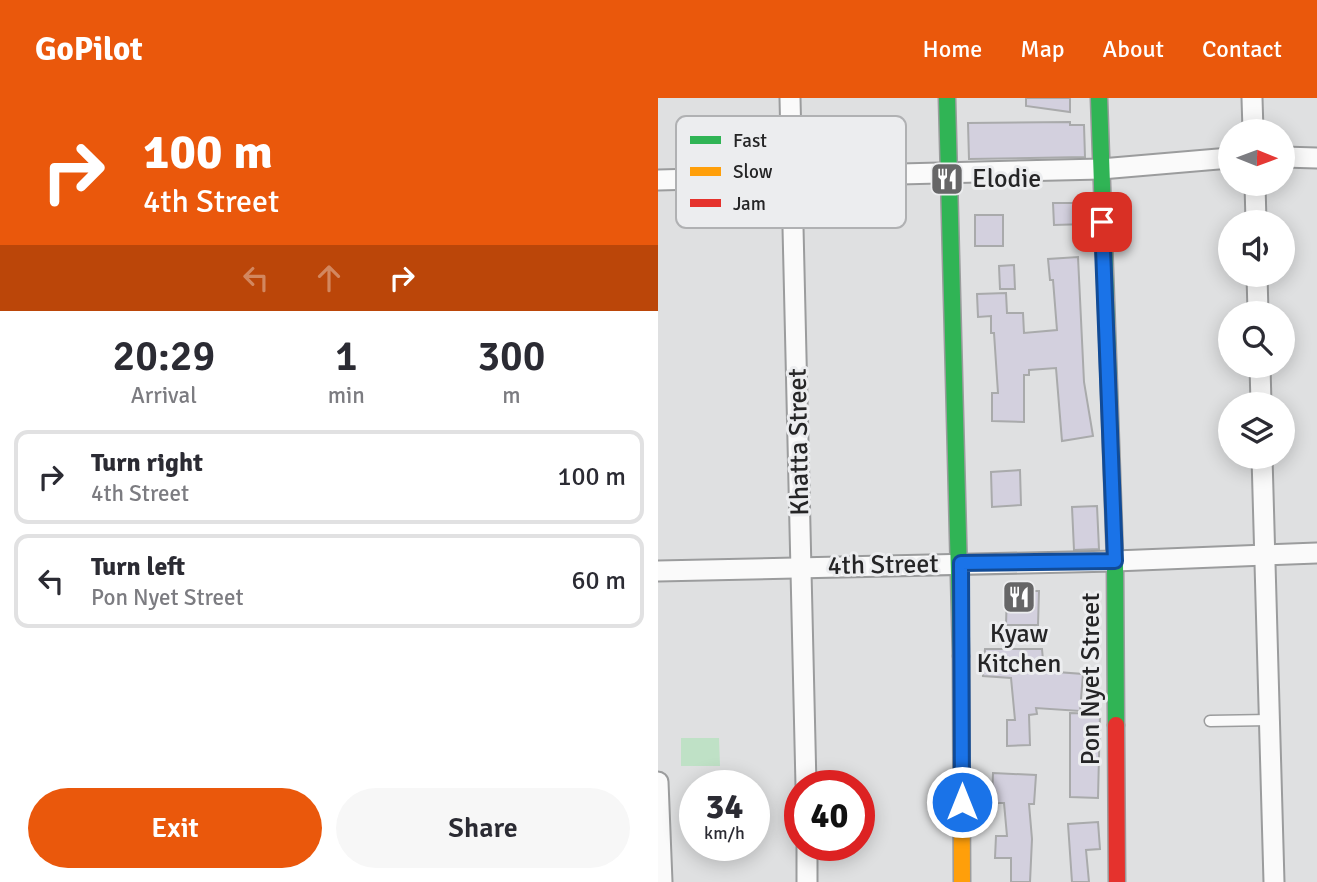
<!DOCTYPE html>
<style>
:root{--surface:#fff;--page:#f7f7f7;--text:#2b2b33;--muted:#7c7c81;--line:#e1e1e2;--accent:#ea580c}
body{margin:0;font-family:Signika,sans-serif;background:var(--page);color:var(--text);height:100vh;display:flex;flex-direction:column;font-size:26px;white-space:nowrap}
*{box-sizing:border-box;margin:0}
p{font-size:23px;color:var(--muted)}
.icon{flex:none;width:38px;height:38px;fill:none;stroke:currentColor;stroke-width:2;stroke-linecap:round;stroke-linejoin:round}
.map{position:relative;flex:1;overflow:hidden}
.drawer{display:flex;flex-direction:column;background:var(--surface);width:658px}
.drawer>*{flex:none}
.hud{background:#ea580c;color:#fff;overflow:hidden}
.needle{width:46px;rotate:91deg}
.fabs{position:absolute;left:560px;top:21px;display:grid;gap:14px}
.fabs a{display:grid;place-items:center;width:77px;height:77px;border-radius:50%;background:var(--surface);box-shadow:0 4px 18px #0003;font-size:35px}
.speed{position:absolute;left:21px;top:672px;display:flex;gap:14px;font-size:35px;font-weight:700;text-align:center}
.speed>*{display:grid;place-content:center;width:91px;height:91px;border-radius:50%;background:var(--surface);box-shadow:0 4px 18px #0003;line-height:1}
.speed small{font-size:18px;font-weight:400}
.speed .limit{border:10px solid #d22;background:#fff;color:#111}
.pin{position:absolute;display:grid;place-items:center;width:60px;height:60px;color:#fff;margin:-30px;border-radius:14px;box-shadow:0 4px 10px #0006}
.me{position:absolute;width:77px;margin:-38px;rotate:0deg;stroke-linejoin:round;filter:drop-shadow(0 0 5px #0008)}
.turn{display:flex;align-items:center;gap:24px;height:147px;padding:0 28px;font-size:32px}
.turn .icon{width:91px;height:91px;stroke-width:2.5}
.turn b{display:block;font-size:49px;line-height:60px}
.lanes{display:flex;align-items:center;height:66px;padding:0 28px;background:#0003;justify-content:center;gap:35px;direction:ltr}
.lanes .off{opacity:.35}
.eta{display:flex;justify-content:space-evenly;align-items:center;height:119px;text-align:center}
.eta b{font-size:42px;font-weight:600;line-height:49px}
.button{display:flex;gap:14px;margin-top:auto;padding:14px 28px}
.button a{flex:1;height:80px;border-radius:42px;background:var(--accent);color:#fff;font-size:28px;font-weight:600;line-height:80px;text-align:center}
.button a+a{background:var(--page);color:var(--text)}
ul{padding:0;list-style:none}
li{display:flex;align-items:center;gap:21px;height:94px;margin:0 14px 10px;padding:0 14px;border:4px solid var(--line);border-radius:14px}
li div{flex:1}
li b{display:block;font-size:26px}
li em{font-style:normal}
header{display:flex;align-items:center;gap:42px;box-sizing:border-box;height:98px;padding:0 35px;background:var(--accent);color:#fff}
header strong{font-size:33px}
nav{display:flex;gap:38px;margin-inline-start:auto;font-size:24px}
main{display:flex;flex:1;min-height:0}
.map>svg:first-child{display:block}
.green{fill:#bfe1c6}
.building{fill:#d3d0de;stroke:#a9aaab;stroke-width:2}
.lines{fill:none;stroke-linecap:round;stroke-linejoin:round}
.lane-casing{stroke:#9b9c9d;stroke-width:13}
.street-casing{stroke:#9b9c9d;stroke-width:23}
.fast-casing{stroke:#9b9c9d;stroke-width:19}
.slow-casing{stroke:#9b9c9d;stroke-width:19}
.jam-casing{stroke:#9b9c9d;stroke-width:19}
.lane{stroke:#fafafa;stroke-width:10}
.street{stroke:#fafafa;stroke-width:19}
.fast{stroke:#30b455;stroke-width:16}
.slow{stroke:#ff9f0a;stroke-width:16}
.jam{stroke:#e5322d;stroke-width:16}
.route-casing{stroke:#114b97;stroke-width:18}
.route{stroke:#1a73e8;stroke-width:12}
.labels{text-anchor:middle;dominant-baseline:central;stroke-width:6;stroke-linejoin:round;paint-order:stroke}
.poi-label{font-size:26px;fill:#252526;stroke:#ecedef;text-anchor:start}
.street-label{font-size:26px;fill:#252526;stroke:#ecedef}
.key{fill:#ecedef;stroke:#b0b1b3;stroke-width:2}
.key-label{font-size:19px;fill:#252526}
</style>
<header>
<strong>GoPilot</strong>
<nav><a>Home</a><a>Map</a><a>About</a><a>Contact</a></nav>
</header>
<main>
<section class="drawer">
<div class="hud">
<div class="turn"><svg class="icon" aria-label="right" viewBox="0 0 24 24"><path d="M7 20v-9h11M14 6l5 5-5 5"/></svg><div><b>100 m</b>4th Street</div></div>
<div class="lanes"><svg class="icon off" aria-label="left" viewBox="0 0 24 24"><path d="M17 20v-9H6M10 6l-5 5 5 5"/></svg><svg class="icon off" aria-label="ahead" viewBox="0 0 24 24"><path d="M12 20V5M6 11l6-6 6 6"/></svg><svg class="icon" aria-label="right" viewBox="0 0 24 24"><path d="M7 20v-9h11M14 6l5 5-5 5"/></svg></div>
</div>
<div class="eta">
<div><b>20:29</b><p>Arrival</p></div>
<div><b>1</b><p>min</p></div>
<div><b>300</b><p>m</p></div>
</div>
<ul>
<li><svg class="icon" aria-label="right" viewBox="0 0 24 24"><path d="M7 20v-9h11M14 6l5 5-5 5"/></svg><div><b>Turn right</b><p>4th Street</p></div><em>100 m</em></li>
<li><svg class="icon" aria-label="left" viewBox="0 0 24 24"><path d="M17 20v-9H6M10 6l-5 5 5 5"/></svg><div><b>Turn left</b><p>Pon Nyet Street</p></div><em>60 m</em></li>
</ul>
<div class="button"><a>Exit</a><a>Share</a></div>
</section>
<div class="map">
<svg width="659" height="784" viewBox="0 0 659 784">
<rect width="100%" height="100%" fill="#dfe0e1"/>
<polygon class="green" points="23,640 61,640 62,668 23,668"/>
<g class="building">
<polygon points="368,0 412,0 412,14 368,8"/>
<polygon points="412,24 412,27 426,27 427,59 311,61 310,25"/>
<polygon points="395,105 429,105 429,126 396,127"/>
<rect x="317" y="117" width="28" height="31"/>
<polygon points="420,159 426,284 435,338 404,343 398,270 371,272 371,277 366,277 366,324 334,323 334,295 340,295 336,235 333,235 333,218 320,219 319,196 348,195 349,215 365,215 366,235 399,232 395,182 392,182 390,161"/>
<polygon points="356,167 357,191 342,191 341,168"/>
<polygon points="362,372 363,407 334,409 333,374"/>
<polygon points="439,408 441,451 416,452 414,409"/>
<polygon points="349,493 381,493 380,527 348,527"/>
<polygon points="327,551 384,551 386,573 425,576 422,613 378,610 379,616 371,617 372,647 349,648 349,622 357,622 353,580 325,578"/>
<polygon points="412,615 442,616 440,700 412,699"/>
<polygon points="335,675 378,677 376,706 371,706 374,741 372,784 353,784 353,760 337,760 338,738 349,738 346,705 334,705"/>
<polygon points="440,724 442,751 428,752 431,784 414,784 410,726"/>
</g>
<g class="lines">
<defs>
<polyline id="lane" points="552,623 612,622"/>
<g id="street">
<polyline points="132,0 148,688"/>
<polyline points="594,0 595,33"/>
<polyline points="625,59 659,60"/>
<polyline points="0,82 443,71 572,60"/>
<polyline points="597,86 598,124"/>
<polyline points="599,177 600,215"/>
<polyline points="602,268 603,306"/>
<polyline points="604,359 616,784"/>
<polyline points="0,473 457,463 659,455"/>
<polyline points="0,684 4,784"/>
<polyline points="149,747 149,784"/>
</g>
<g id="fast">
<polyline points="289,0 303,558"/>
<polyline points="441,0 457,463 458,627"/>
</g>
<polyline id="slow" points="303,558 304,784"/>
<polyline id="jam" points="458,627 459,784"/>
</defs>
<use href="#lane" class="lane-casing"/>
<use href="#street" class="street-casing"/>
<use href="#fast" class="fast-casing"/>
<use href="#slow" class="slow-casing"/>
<use href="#jam" class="jam-casing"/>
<use href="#lane" class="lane"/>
<use href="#street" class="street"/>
<use href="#fast" class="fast"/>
<use href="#slow" class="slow"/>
<use href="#jam" class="jam"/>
</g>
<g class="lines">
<defs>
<polyline id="route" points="304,704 303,465 457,463 444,124"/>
</defs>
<use href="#route" class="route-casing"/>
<use href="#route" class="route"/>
</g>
<defs>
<symbol id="restaurant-square" viewBox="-11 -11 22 22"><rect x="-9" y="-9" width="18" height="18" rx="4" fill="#666667" stroke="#ecedef"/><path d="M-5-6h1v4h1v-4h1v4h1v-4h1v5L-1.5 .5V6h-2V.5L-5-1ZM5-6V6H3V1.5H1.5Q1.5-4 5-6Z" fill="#fff"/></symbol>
</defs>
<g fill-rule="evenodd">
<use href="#restaurant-square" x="270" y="62" width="38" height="38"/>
<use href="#restaurant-square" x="342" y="480" width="38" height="38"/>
</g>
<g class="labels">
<g class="poi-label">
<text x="314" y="81">Elodie</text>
<text x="361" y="536" text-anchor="middle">Kyaw<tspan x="361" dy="30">Kitchen</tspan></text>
</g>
<g class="street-label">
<text transform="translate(141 344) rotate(-91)">Khatta Street</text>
<text transform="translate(225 467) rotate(-1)">4th Street</text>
<text transform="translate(433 581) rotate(-90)">Pon Nyet Street</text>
</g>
</g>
<rect x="18" y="18" width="230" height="112" rx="10" class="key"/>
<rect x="32" y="38" width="31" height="8" fill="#30b455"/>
<rect x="32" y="69" width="31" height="9" fill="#ff9f0a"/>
<rect x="32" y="101" width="31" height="8" fill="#e5322d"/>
<g class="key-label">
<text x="75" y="49">Fast</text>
<text x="75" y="80">Slow</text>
<text x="75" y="112">Jam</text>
</g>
</svg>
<div class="fabs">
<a><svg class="needle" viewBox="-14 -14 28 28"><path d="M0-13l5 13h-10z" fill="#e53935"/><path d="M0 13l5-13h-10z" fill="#7c7c81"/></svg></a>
<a><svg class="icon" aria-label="sound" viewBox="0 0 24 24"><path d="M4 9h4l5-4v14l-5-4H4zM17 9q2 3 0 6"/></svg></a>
<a><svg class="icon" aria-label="search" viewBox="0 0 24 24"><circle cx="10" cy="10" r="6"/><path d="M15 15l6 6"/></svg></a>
<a><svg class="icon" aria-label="layers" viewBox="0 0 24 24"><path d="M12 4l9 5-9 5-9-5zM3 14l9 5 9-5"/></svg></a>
</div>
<div class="speed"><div>34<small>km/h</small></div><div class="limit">40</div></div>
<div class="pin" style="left:444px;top:124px;background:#d93025"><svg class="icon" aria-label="arrive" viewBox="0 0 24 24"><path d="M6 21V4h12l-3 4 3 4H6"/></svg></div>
<svg class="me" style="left:304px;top:704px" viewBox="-20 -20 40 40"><circle r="17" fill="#1a73e8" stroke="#fff" stroke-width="3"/><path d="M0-11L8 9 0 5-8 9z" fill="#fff"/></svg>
</div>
</main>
